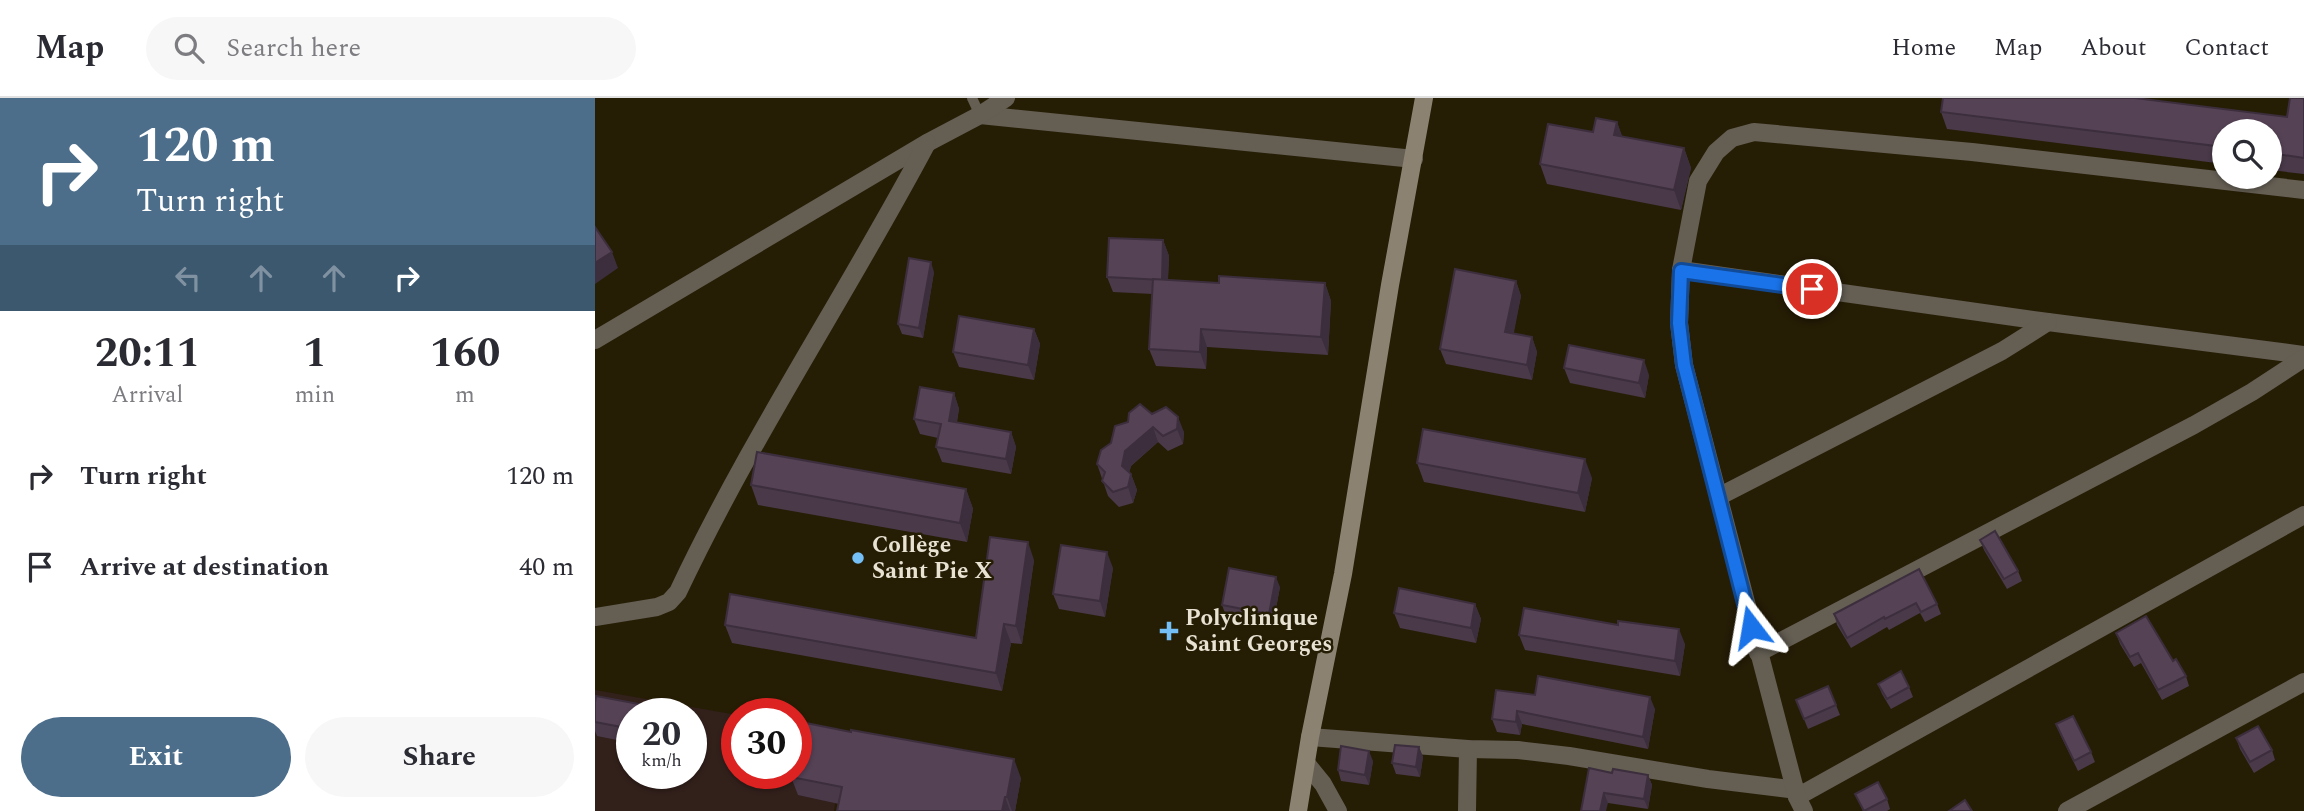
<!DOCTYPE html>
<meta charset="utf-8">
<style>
:root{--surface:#fff;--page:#f7f7f7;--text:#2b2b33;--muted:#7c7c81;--line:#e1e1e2;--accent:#4c6e8b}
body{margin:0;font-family:Spectral,serif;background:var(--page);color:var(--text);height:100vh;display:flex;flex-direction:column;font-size:26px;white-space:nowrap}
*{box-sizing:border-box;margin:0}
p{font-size:23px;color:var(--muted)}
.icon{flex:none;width:38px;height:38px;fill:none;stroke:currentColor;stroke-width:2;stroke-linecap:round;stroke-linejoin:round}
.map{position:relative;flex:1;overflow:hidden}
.panel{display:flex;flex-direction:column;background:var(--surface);width:595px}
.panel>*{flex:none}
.hud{background:#4c6e8b;color:#fff;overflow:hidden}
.fabs{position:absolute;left:1617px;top:21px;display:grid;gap:14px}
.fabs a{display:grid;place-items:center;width:70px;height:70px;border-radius:50%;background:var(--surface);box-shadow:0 2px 5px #0004;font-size:35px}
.speed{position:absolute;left:21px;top:600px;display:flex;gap:14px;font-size:35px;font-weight:700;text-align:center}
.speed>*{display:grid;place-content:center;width:91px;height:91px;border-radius:50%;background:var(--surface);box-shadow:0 2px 5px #0004;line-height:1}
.speed small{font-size:18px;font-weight:400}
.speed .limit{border:10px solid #d22;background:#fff;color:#111}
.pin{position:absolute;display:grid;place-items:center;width:60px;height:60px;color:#fff;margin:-30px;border:4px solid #fff;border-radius:50%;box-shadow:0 2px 7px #0007}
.me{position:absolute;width:77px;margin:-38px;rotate:346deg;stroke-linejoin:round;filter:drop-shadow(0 0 5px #0008)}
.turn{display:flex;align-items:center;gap:24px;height:147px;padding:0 21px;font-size:32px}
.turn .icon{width:91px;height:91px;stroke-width:2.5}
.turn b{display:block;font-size:49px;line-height:60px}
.lanes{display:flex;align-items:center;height:66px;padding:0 21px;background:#0003;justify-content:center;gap:35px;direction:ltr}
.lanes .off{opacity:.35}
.eta{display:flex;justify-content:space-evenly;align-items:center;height:119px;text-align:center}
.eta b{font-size:42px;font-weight:700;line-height:49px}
.action{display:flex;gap:14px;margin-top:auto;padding:14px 21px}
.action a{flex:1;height:80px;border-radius:42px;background:var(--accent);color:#fff;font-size:28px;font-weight:700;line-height:80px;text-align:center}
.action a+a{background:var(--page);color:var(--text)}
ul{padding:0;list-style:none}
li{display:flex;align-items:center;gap:21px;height:91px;padding:0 21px}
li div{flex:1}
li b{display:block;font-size:26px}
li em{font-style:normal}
header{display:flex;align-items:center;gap:42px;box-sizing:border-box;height:98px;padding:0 35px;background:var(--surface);border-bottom:2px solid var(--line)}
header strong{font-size:33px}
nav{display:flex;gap:38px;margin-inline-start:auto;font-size:24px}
.search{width:490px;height:63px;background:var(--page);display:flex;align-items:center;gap:18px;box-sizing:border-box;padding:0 24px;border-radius:38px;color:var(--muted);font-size:26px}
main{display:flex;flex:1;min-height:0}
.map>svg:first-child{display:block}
.education{fill:#32201b;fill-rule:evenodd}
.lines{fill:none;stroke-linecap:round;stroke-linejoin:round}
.lane{stroke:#645e53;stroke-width:10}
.street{stroke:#645e53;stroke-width:18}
.secondary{stroke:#8c8271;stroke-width:18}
.wall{fill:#493949}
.shaded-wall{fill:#3c2e3c}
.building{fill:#554255;stroke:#3c2e3c;stroke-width:2}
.route-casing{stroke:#114b97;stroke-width:18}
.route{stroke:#1a73e8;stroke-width:12}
.poi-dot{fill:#74c0f6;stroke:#261d05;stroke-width:2.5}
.labels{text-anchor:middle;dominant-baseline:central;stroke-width:5;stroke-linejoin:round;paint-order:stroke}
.poi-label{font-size:23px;font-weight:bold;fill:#e8e2d3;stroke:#261d05;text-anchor:start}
</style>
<header>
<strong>Map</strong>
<div class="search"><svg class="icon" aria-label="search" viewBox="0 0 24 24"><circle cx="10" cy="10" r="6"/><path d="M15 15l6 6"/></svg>Search here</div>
<nav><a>Home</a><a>Map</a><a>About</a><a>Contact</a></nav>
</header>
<main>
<section class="panel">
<div class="hud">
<div class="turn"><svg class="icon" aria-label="right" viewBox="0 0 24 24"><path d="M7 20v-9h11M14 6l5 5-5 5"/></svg><div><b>120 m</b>Turn right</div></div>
<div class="lanes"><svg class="icon off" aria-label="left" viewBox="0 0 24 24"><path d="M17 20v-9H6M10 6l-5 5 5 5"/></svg><svg class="icon off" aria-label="ahead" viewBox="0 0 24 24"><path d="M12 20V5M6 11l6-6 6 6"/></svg><svg class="icon off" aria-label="ahead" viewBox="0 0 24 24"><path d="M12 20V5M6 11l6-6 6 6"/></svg><svg class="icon" aria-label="right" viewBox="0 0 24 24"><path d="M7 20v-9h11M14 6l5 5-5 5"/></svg></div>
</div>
<div class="eta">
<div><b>20:11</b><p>Arrival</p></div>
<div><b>1</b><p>min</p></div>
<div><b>160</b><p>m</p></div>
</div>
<ul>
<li><svg class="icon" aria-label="right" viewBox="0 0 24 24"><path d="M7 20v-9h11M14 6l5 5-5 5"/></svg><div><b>Turn right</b></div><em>120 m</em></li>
<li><svg class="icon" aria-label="arrive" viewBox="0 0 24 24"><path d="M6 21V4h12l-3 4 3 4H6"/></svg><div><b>Arrive at destination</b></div><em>40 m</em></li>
</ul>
<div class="action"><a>Exit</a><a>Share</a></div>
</section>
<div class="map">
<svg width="1709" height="713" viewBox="0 0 1709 713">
<rect width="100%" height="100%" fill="#261d05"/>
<path class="education" d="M 0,592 L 142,617 L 142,676 L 201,676 L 252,636 L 239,713 L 0,713 ZM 37,616 L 96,616 L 96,676 L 37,676 Z"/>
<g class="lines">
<polyline class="lane" points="377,0 385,17"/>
<g class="street">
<polyline points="385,17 819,61"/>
<polyline points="1086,172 1453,224 1709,257"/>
<polyline points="0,242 332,45 385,17 411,0"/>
<polyline points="1123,399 1407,253 1453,224"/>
<path d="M 0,519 L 62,509 L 74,504 L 83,494 C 156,339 252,196 332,45"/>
<polyline points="1163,555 1599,327 1657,294 1709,260"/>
<polyline points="715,639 873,651 923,652 974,658 1113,681 1202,692"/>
<polyline points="711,665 728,686 743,713"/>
<polyline points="1202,699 1709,417"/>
<polyline points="872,713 873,651"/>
<polyline points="1209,713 1202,699 1089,267 1084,225 1086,172 1103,83 1121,54 1137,40 1159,34 1377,54 1709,92"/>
<polyline points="1472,713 1709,584"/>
</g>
<polyline class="secondary" points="703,713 715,639 748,476 795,187 829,0"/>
</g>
<g class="wall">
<polygon points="1709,0 1709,76 1675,72 1675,33 1629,33 1629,66 1352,31 1346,14 1692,19"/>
<polygon points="1022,24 1027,39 1089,50 1096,70 1086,112 952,86 945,66 998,34"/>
<polygon points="568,142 574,158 573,182 624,185 730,185 736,203 733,257 612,249 611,271 561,268 554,251 558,196 518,194 512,179"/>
<polygon points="339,174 328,240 307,236 303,226"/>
<polygon points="921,183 926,198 918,236 937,239 942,254 937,282 851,266 845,251"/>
<polygon points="439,231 445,246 439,282 364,269 358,254"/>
<polygon points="969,270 1054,277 1050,300 975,285"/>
<polygon points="359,295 364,311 362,324 416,334 421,349 416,376 347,364 341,349 343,340 325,336 319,321"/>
<polygon points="557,316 589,334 588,346 573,353 563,344 536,368 534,375 536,376 542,392 538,405 524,409 513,398 502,366"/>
<polygon points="822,365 997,380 990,414 829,384"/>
<polygon points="156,387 371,391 378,411 372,444 163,407"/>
<polygon points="1385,442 1423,473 1427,483 1412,491 1389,452"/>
<polygon points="439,462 427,546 416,545 407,593 137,545 130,527 381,540"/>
<polygon points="518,470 510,519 464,511 458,496"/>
<polygon points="1324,471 1342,506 1346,516 1330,524 1325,515 1294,532 1292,529 1256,550 1242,527 1239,516"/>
<polygon points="685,489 678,526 631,518 627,507"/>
<polygon points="880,506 886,521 881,545 805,530 799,515"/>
<polygon points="1521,535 1578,563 1591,578 1594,588 1567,602 1546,565 1539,569 1525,546"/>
<polygon points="924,537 1090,546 1085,578 930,552"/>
<polygon points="1283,586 1314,589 1318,599 1296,611 1287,596"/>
<polygon points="901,592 1060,611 1053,651 927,626 925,637 902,634 897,621"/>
<polygon points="1201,602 1241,607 1245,617 1213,631"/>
<polygon points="0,604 76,612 77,616 37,616 37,645 2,638 0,633"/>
<polygon points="201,623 426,680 420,713 242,713 244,706 203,697 196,679 201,676"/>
<polygon points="1461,626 1496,654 1500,664 1483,673 1465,636"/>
<polygon points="1641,640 1677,652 1680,662 1659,675 1645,651"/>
<polygon points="824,649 828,659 825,679 801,676 797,665"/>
<polygon points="778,663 774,687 746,683 743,672"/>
<polygon points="1017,675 1053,677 1057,687 1053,711 1013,705 986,713"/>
<polygon points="1260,696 1292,701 1295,711 1292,713 1268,713"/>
</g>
<g class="shaded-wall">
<polygon points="1022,24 1029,43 1019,37"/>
<polygon points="1089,50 1096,70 1086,112 1079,92"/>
<polygon points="568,142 574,158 572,197 567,182"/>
<polygon points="17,154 23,170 0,186 0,165"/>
<polygon points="336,164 339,174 328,240 324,230"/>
<polygon points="921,183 926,198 916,250 910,234"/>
<polygon points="730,185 736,203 733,257 726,239"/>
<polygon points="439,231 445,246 439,282 433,267"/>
<polygon points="606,231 612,249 611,271 605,254"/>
<polygon points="937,239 942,254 937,282 932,267"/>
<polygon points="1049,262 1054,277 1050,300 1044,285"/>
<polygon points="359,295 364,311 359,338 354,323"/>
<polygon points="583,319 589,334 588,346 582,331"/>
<polygon points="558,329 563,344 536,368 532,383 527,368 530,353"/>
<polygon points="416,334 421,349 416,376 411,361"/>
<polygon points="990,361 997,380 990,414 983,395"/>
<polygon points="536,376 542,392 538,405 533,389"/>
<polygon points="371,391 378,411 372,444 365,425"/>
<polygon points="433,444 439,462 427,546 421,528"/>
<polygon points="512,454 518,470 510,519 505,503"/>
<polygon points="681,479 685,489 678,526 674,516"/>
<polygon points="880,506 886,521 881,545 876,530"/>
<polygon points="409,526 416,545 407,593 401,575"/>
<polygon points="1084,531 1090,546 1085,578 1080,563"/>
<polygon points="1055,599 1060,611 1053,651 1048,639"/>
<polygon points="922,613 927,626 925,637 921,624"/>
<polygon points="824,649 828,659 825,679 821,669"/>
<polygon points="774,653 778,663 774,687 770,677"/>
<polygon points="419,661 426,680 420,713 417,713 412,699"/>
<polygon points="1053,677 1057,687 1053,711 1049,701"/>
<polygon points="1009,695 1013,705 1011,713 1005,713"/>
<polygon points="410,699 415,713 407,713"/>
</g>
<g class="building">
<polygon points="1348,0 1540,0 1692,19 1695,0 1709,0 1709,60 1675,55 1675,33 1629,33 1629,49 1346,14"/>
<polygon points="1001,20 1022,24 1019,37 1089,50 1079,92 945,66 953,26 998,34"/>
<polygon points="0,129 17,154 0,165"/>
<polygon points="514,140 568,142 567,182 512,179"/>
<polygon points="314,160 336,164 324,230 303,226"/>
<polygon points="860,171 921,183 910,234 937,239 932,267 845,251"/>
<polygon points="624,178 730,185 726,239 606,231 605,254 554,251 558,181 624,185"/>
<polygon points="364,218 439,231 433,267 358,254"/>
<polygon points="974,247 1049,262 1044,285 969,270"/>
<polygon points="325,289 359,295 354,323 416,334 411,361 341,349 346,326 319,321"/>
<polygon points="545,306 557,316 571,309 583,319 582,331 568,338 558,329 530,353 527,368 536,376 533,389 518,394 507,383 510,374 502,366 506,352 516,345 520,328 533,324 534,315"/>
<polygon points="828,331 990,361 983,395 822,365"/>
<polygon points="162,354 371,391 365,425 156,387"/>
<polygon points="1400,433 1423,473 1409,481 1385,442"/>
<polygon points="395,439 433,444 421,528 409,526 401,575 130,527 135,496 381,540"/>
<polygon points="466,447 512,454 505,503 458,496"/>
<polygon points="634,470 681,479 674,516 627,507"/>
<polygon points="1324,471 1342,506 1326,514 1321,505 1290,521 1289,519 1252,540 1239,516"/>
<polygon points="804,490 880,506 876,530 799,515"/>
<polygon points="929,510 1023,527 1023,523 1084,531 1080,563 924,537"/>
<polygon points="1551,518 1578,563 1581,561 1591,578 1563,592 1543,555 1535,559 1521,535"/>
<polygon points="1306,573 1314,589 1292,601 1283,586"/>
<polygon points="943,578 1055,599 1048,639 922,613 921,624 897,621 901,592 940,597"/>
<polygon points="1233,588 1241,607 1209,621 1201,602"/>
<polygon points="1,598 76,612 75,616 37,616 37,631 0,624 0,604"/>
<polygon points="145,612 166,616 144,616"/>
<polygon points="1478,618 1496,654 1479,663 1461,626"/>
<polygon points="201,623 256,634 256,632 419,661 412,699 410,699 407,713 242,713 247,689 196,679 197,676 201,676 201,653 202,647 201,647"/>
<polygon points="1663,628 1677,652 1655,664 1641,640"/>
<polygon points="800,647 824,649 821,669 797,665"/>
<polygon points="746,648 774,653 770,677 743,672"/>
<polygon points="994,670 1017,675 1018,671 1053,677 1049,701 1009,695 1005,713 986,713"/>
<polygon points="1283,684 1292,701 1269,713 1260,696"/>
<polygon points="1370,702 1377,713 1354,713"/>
</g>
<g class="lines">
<defs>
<polyline id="route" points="1156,529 1089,267 1084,225 1086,173 1217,191"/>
</defs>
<use href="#route" class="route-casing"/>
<use href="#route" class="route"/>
</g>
<g class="poi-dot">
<circle cx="263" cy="460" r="7"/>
<path d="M570.5 522.5h7v7h7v7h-7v7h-7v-7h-7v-7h7z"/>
</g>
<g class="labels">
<g class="poi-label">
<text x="277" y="447">Collège<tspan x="277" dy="26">Saint Pie X</tspan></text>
<text x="590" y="520">Polyclinique<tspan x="590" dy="26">Saint Georges</tspan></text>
</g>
</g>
</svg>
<div class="fabs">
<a><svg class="icon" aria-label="search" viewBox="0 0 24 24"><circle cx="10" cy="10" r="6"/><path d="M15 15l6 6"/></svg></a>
</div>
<div class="speed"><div>20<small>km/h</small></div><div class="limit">30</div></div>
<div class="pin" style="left:1217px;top:191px;background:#d93025"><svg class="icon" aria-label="arrive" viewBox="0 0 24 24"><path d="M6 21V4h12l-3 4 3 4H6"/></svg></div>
<svg class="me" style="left:1156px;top:529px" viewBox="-20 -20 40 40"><path d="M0-17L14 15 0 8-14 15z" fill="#1a73e8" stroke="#fff" stroke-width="4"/></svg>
</div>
</main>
